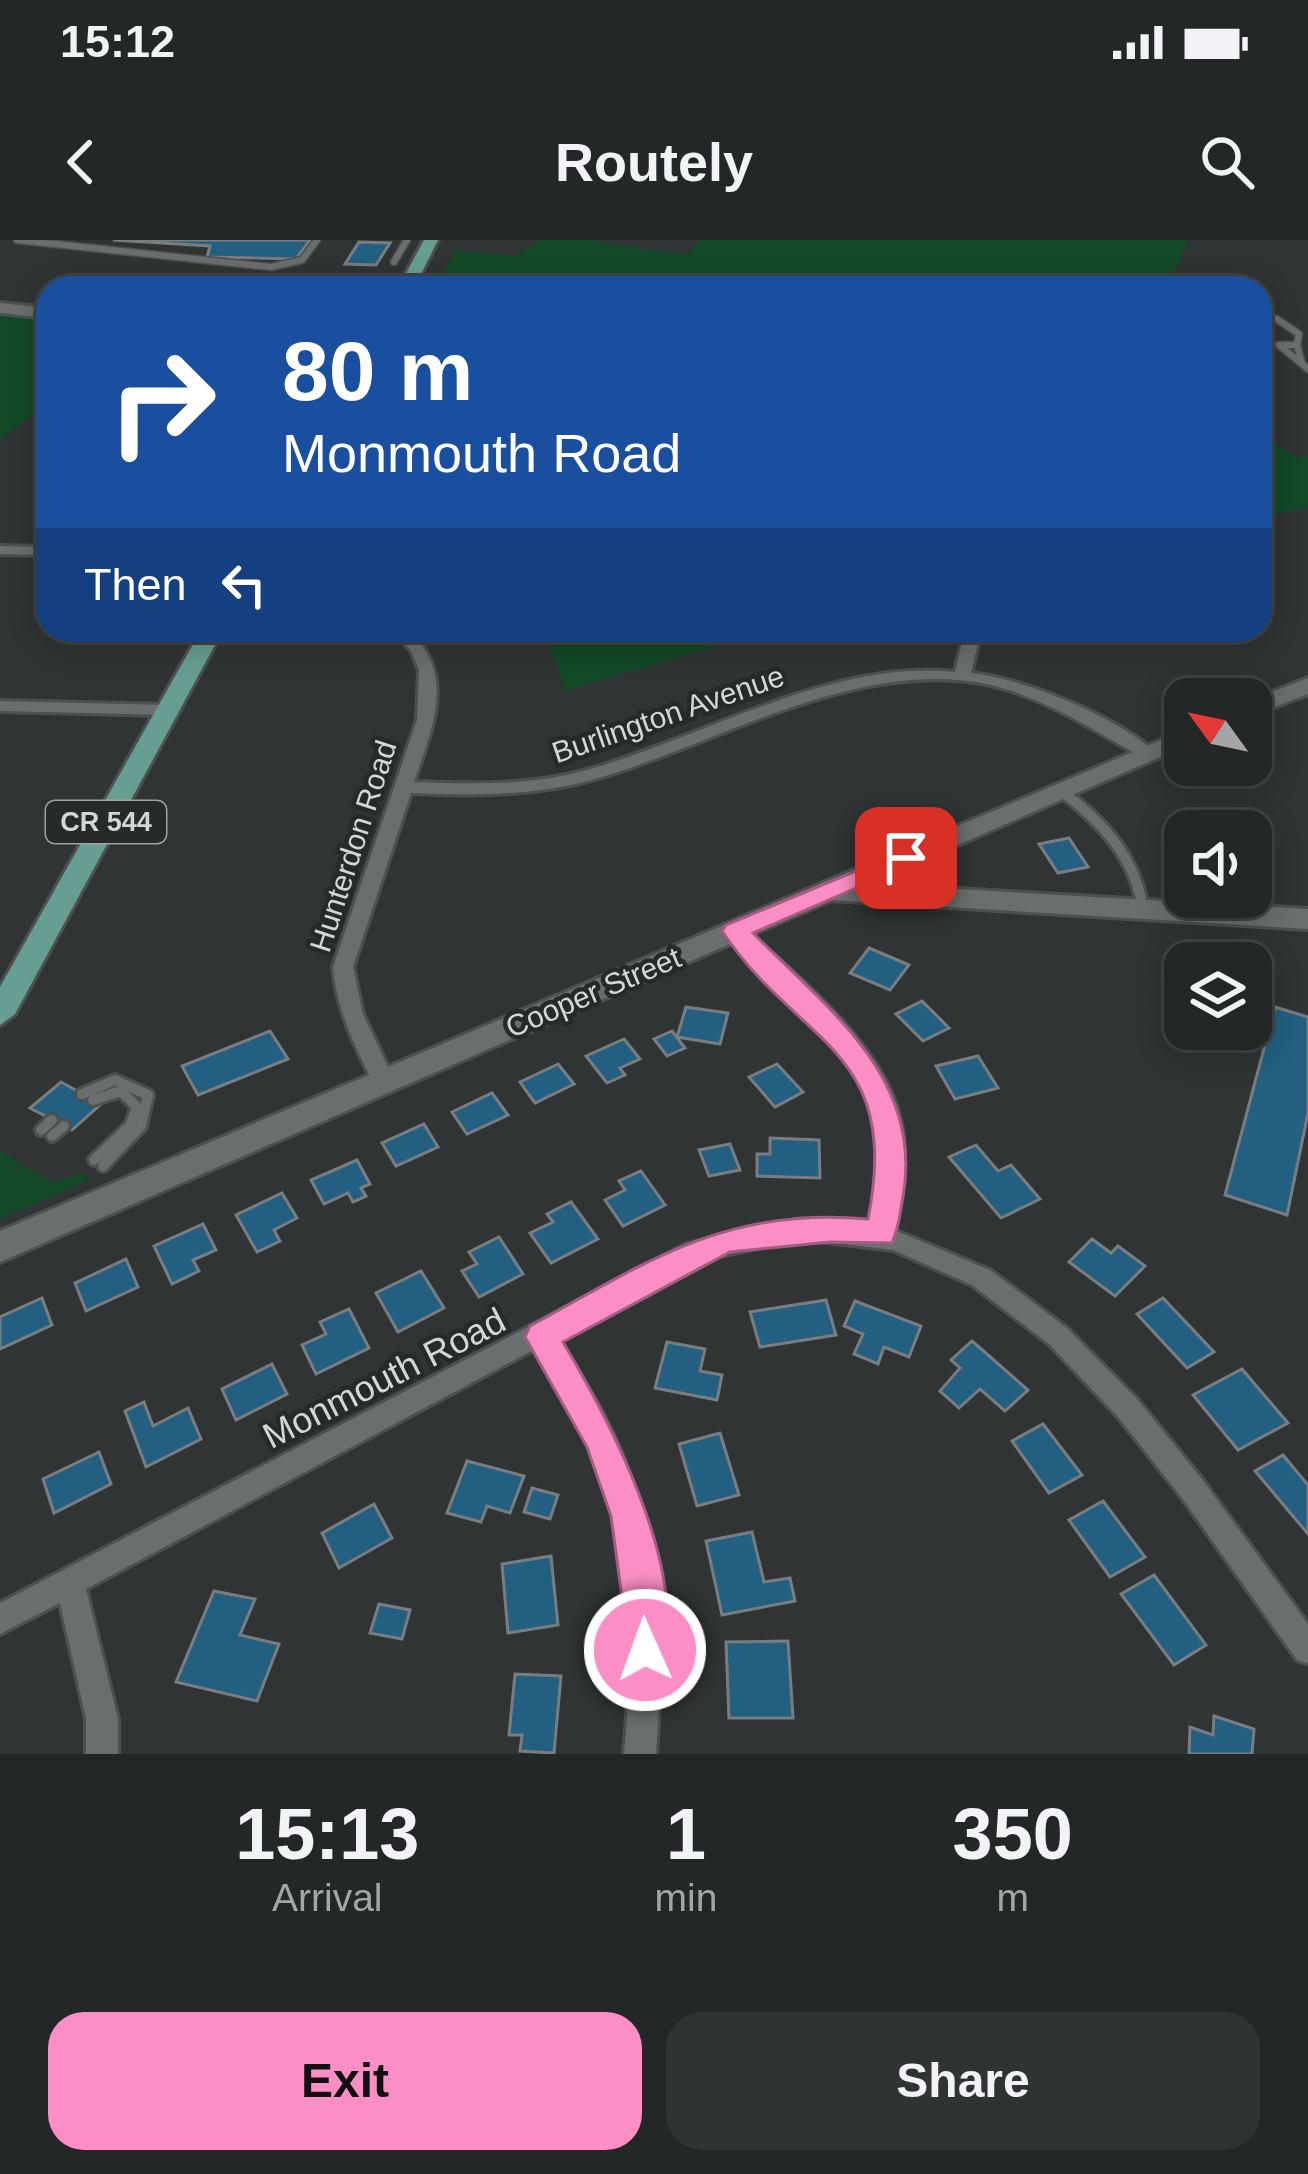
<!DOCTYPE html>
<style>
:root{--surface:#242727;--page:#303333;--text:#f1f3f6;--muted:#a3a5a7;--line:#414444;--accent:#fb8fc5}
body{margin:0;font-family:Helvetica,sans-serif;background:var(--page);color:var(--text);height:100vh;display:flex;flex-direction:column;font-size:45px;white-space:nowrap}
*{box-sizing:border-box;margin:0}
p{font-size:39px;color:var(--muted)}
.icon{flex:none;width:66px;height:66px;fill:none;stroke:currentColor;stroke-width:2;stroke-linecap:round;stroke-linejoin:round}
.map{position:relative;height:1514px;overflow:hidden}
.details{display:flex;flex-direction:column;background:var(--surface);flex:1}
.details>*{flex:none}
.banner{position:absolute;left:36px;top:36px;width:1236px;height:366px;border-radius:36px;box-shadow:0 6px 30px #0003,0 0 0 3px var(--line);background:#1a4fa0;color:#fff;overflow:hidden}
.needle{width:78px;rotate:303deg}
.tools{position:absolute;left:1164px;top:438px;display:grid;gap:24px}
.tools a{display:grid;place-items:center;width:108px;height:108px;border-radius:24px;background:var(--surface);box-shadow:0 6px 30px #0003,0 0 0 3px var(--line);font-size:60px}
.pin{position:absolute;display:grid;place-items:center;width:102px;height:102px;color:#fff;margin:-51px;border-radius:24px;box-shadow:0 6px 18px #0006}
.me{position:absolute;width:132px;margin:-66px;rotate:358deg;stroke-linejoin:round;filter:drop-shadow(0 0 9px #0008)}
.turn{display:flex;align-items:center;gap:42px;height:252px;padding:0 48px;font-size:54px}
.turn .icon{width:156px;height:156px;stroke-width:2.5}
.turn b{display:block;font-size:84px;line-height:102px}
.then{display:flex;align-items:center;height:114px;padding:0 48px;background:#0003;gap:24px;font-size:45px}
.eta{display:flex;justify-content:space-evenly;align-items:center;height:204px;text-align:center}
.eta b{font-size:72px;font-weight:700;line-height:84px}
.action{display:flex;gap:24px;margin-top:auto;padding:24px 48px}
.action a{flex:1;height:138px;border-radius:36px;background:var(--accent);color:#111;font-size:48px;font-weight:700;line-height:138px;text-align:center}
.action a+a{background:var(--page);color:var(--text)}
.status{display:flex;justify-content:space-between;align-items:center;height:84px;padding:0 60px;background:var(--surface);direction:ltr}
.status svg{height:33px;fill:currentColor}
header{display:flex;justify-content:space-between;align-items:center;height:156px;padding:0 48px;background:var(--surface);font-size:54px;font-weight:700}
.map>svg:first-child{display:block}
.green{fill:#134927}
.building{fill:#225f80;stroke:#7a7d80;stroke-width:3}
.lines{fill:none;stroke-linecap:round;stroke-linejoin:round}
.lane-far2-casing{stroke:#4d4f50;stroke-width:9}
.lane-far1-casing{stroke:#4d4f50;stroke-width:12}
.lane-casing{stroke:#4d4f50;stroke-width:16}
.street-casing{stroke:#4d4f50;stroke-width:6}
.secondary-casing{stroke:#4d4f50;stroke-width:6}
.primary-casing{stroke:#4d4f50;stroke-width:6}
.lane-far2{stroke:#6a6e6f;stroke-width:6}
.lane-far1{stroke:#6a6e6f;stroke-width:8}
.lane{stroke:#6a6e6f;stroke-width:10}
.street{fill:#6a6e6f;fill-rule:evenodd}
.secondary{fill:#6a6e6f;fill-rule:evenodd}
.primary{fill:#669e94;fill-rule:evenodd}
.route{fill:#fb8fc5;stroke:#a35d80;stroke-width:3}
.labels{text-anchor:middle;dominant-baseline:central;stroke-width:9;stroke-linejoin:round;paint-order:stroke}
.shield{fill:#262a2a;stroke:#a0a2a3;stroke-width:3}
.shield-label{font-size:27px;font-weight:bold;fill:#d4d6d7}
.street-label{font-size:30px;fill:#d4d6d7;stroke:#262a2a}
.near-street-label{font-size:36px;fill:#d4d6d7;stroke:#262a2a}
</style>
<div class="status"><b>15:12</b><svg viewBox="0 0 49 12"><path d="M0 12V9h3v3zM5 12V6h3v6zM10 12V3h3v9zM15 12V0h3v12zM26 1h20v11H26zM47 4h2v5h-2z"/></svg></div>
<header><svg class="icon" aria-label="back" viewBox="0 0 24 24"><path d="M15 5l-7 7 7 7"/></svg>Routely<svg class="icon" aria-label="search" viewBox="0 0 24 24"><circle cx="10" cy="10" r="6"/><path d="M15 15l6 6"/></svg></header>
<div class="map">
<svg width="1308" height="1514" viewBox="0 0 1308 1514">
<rect width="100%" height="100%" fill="#303434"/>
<g class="green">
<polygon points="539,0 589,0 686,15 702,0 1189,0 1167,48 436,48 456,10 516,16"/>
<polygon points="0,72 48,77 48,163 0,200"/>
<polygon points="1260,193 1299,219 1308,215 1308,267 1260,278"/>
<polygon points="545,390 770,390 565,451"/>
<polygon points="0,911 20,923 11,934 22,925 54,942 84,933 89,940 0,979"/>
</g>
<g class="building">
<polygon points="113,0 310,0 296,19 207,17 210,6"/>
<polygon points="359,2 390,3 376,25 345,24"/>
<polygon points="1213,577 1225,591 1185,591 1185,608 1165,587"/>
<polygon points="1069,598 1088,627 1058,633 1039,604"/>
<polygon points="869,708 909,725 890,750 850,733"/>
<polygon points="922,761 949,788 923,801 896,774"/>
<polygon points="686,767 728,773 720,804 677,797"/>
<polygon points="1275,767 1308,777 1308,873 1287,975 1225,955"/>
<polygon points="270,791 288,819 198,855 182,826"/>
<polygon points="672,791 685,808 667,816 654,799"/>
<polygon points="624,799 640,819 620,828 625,835 607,843 586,816"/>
<polygon points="978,816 998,848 955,859 936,826"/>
<polygon points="558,824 574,844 535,863 520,842"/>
<polygon points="777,824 803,852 775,867 749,837"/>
<polygon points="61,842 101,864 72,890 30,868"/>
<polygon points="492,853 508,875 467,894 452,872"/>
<polygon points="424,884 438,907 396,926 382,903"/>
<polygon points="770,898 819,900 820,938 757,936 757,914 770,914"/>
<polygon points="730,904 740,930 709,936 699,910"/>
<polygon points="976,905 998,931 1011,925 1040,959 1001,978 949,917"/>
<polygon points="357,920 370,944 361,948 366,956 353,962 348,953 324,964 311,940"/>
<polygon points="641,931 665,965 623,986 605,960 625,950 619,941"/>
<polygon points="282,953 297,978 274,990 280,1001 257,1012 236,975"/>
<polygon points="571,962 598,999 551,1023 530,993 553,982 547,974"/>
<polygon points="203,984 216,1010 193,1020 199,1031 172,1044 154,1006"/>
<polygon points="499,997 523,1034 479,1057 462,1031 477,1024 469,1012"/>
<polygon points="1092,999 1111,1013 1118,1006 1145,1026 1115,1056 1069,1022"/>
<polygon points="126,1019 138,1047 86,1071 75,1043"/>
<polygon points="421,1031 444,1068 398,1092 376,1053"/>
<polygon points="42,1058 52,1085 0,1109 0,1077"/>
<polygon points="1163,1058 1214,1112 1187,1128 1137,1074"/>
<polygon points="826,1060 836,1095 760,1107 750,1072"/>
<polygon points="855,1061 921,1086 909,1117 884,1107 878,1124 854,1114 863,1094 844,1086"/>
<polygon points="349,1069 369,1108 316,1134 302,1105 326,1094 320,1082"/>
<polygon points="972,1101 1028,1150 1005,1171 980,1149 959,1168 940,1151 960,1128 951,1120"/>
<polygon points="667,1102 705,1109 700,1131 722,1135 717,1160 655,1148"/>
<polygon points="272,1124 287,1154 236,1180 222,1149"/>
<polygon points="1242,1129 1288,1183 1238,1210 1193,1155"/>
<polygon points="144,1162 153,1186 188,1168 201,1199 146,1227 125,1171"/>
<polygon points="1043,1184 1082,1235 1049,1253 1012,1201"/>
<polygon points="720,1193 739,1255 697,1266 679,1204"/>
<polygon points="99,1212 111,1244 54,1273 43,1239"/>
<polygon points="1283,1215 1308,1245 1308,1294 1255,1231"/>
<polygon points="467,1221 524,1236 510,1273 487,1266 481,1282 447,1273"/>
<polygon points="532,1248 558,1255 550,1279 524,1272"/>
<polygon points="1103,1261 1145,1317 1110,1337 1069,1280"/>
<polygon points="374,1264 392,1298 339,1328 322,1293"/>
<polygon points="752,1292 764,1342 790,1338 795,1361 722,1375 706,1301"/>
<polygon points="551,1316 558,1385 508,1393 502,1324"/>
<polygon points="1154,1335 1206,1405 1174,1425 1121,1354"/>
<polygon points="214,1351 255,1359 240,1395 279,1404 257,1461 176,1442"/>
<polygon points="379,1364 410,1370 402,1399 370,1393"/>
<polygon points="788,1401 793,1478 729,1478 726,1402"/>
<polygon points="515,1434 561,1436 554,1513 520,1511 522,1495 509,1495"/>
<polygon points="1214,1476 1254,1489 1252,1514 1189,1514 1190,1487 1213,1495"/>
</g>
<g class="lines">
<defs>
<g id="lane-far2">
<polyline points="17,0 271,27 302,20 317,0"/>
<polyline points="394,22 407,0"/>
<polyline points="376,48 408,46"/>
<polyline points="1277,79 1299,94 1297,105"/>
<polyline points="1302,124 1297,105 1279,105 1308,129"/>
</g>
<polyline id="lane-far1" points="1060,550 1065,554"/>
<g id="lane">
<path d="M 1061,551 C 1102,581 1136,618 1143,670"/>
<polyline points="82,854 115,840 148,855 141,886 103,926"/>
<polyline points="93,860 121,851 137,867 130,886 94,920"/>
<polyline points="41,890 52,880"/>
<polyline points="52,896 64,886"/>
</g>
<g id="street">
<polygon points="0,306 48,307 48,315 0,314"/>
<path d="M 392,390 L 409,390 C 457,437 432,487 414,542 C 472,544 531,546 587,530 C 704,497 832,419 955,432 L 965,390 L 981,390 L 971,433 C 1025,439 1115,476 1155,512 L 1152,516 L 1140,516 C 1092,489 1045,458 991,445 C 862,416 723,501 602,537 C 540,556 475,556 411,553 L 353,727 L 363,774 L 395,842 L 392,848 L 376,848 C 356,809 337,771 333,727 L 417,480 L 419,430 L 411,411 Z"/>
<polygon points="0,461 167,465 175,470 167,475 0,471"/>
<path d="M 735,684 L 742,686 C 796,737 883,803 900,879 C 909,915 901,954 894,990 L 990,1030 L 1067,1088 L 1137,1159 L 1202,1239 L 1308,1384 L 1308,1424 L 1297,1420 L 1182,1258 L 1118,1177 L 1049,1104 L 972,1045 L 893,1010 L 801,999 L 701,1020 L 556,1098 C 576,1129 597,1160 613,1194 C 660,1294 664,1405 656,1514 L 624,1514 C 634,1410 633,1302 590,1205 C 576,1171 554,1140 535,1109 L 86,1349 L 118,1479 L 118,1514 L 86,1514 L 86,1479 L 60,1363 L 0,1394 L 0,1363 L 687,1004 L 801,979 L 870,987 C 878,951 886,911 877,875 C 860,807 777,743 728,696 L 725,691 Z"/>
</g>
<g id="secondary">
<polygon points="0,63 48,68 48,78 0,73"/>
<polygon points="1308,438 1308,454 1251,476 1251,460"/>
<polygon points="1185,490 1185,506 868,644 1308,669 1308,689 831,660 0,1022 0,991"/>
</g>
<g id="primary">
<polygon points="424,0 438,0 414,48 398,48"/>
<polygon points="201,390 223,390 15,774 0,785 0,747"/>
</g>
</defs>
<use href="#lane-far2" class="lane-far2-casing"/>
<use href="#lane-far1" class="lane-far1-casing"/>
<use href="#lane" class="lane-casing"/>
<use href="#street" class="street-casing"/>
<use href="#secondary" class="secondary-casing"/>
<use href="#primary" class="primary-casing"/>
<use href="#lane-far2" class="lane-far2"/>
<use href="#lane-far1" class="lane-far1"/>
<use href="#lane" class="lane"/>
<use href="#street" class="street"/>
<use href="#secondary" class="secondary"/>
<use href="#primary" class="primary"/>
</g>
<path class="route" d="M 906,610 L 918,618 L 914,623 L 753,693 C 828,769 924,838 903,957 C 900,973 899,988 892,1003 L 830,1002 L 730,1012 L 563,1102 C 607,1176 694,1338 659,1424 L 645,1430 L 631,1424 L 611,1276 L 587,1207 L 525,1097 L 530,1086 C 647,1022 726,966 868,979 C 902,806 799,807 722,691 L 726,685 Z"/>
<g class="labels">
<rect class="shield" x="46" y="561" width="120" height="42" rx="9"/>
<g class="shield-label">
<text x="106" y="582">CR 544</text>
</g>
<g class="street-label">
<text transform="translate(668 474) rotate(-19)">Burlington Avenue</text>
<text transform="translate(353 606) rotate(-72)">Hunterdon Road</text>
<text transform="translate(593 752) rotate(-23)">Cooper Street</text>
</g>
<g class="near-street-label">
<text transform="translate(384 1138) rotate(-27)">Monmouth Road</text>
</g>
</g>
</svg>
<div class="tools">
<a><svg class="needle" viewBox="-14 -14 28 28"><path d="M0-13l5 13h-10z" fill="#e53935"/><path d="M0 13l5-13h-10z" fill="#a3a5a7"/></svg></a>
<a><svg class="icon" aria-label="sound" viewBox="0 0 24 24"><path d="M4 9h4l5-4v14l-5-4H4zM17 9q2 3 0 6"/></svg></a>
<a><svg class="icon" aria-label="layers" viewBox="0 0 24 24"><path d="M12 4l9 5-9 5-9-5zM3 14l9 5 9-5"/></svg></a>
</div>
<div class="pin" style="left:906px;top:618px;background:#d93025"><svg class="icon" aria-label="arrive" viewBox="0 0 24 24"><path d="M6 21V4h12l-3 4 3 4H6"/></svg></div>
<svg class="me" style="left:645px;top:1410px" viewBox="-20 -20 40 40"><circle r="17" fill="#fb8fc5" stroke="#fff" stroke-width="3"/><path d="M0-11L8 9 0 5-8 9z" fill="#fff"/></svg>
<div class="banner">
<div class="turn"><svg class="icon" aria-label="right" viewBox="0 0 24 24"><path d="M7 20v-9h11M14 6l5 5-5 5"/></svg><div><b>80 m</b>Monmouth Road</div></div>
<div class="then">Then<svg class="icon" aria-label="left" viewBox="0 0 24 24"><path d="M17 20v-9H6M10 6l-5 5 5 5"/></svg></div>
</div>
</div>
<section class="details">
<div class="eta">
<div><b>15:13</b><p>Arrival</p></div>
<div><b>1</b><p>min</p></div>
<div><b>350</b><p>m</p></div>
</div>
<div class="action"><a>Exit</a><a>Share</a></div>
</section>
